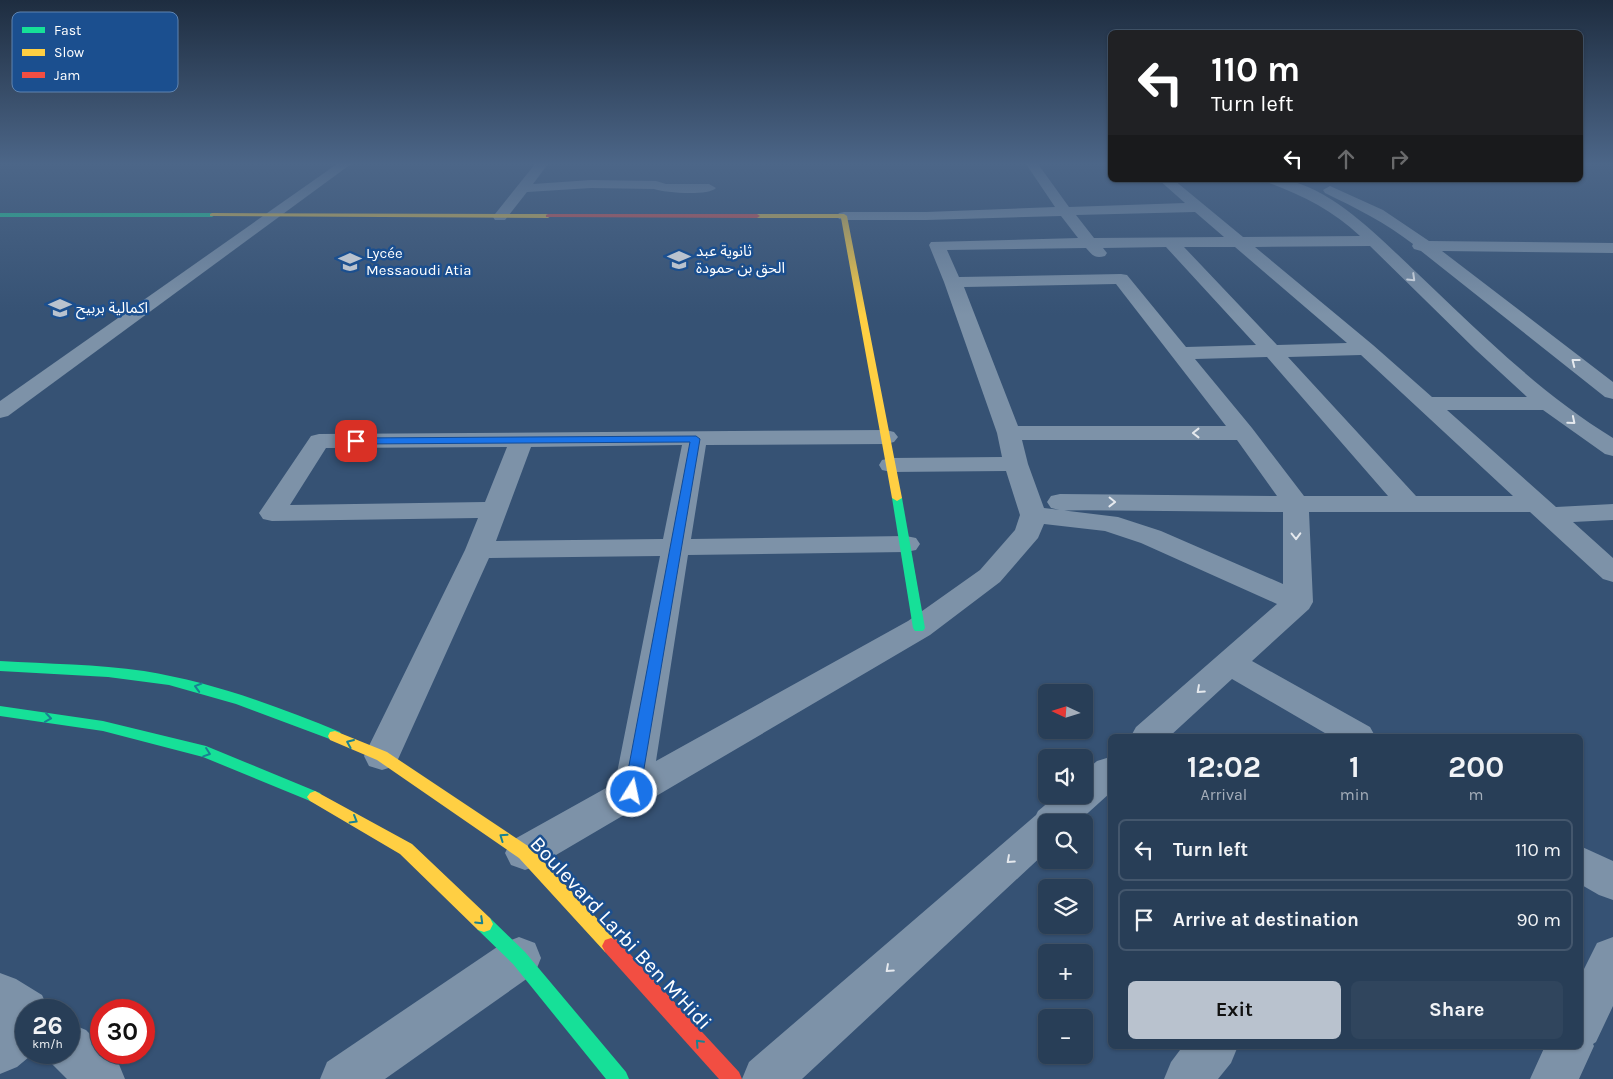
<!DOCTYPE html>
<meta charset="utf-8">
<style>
:root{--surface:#283e57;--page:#30455d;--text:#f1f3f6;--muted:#a5aeba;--line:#44576d;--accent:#b9c2ce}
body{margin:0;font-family:Karla,"Noto Sans Arabic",sans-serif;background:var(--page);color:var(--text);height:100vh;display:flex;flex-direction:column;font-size:19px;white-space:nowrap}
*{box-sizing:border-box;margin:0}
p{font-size:16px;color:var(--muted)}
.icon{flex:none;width:28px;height:28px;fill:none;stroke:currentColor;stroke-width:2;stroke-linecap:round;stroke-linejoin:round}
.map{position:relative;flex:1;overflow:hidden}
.panel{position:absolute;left:1108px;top:734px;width:475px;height:315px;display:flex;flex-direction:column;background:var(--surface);border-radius:8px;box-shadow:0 1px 4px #0004,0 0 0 1px var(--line)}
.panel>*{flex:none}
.top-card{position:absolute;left:1108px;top:30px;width:475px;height:152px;border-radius:8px;box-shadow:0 1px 4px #0004,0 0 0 1px var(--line);background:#202124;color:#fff;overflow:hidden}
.needle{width:32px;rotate:274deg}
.fabs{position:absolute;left:1038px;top:684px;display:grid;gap:10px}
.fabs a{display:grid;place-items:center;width:55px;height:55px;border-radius:8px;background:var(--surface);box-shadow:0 1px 4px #0004,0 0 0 1px var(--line);font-size:25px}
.speed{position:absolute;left:15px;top:999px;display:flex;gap:10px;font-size:25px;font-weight:700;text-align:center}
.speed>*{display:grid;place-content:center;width:65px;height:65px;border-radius:50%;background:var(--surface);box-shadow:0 1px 4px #0004,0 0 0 1px var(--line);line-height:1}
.speed small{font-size:12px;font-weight:400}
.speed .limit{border:8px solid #d22;background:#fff;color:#111}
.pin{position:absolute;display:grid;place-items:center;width:42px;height:42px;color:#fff;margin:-21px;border-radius:10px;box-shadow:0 2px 8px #0006}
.me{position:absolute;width:55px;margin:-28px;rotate:10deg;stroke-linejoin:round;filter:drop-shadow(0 0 4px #0008)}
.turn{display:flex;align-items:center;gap:18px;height:105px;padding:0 20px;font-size:22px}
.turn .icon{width:65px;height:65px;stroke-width:2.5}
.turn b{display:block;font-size:35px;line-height:42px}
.lanes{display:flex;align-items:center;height:48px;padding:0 20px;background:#0003;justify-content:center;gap:25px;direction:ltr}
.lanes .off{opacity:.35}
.eta{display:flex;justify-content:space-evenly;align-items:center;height:85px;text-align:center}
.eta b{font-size:30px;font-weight:700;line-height:35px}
.action{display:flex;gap:10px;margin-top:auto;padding:10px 20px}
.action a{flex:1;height:58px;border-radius:8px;background:var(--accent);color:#111;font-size:20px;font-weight:700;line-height:58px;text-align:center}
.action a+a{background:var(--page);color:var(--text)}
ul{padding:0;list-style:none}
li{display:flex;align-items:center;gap:15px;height:62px;margin:0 10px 8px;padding:0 10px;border:2px solid var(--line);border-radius:8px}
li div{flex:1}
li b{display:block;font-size:19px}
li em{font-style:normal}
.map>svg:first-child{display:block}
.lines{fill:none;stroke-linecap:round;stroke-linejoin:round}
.street{fill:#7d92a8;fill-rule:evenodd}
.fast{fill:#16e098;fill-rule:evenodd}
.slow{fill:#ffcf43;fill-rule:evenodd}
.jam{fill:#f24e42;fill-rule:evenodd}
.oneway{stroke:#e5e9ee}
.oneway2{stroke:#198292}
.route{fill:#1a73e8;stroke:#114b97}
.labels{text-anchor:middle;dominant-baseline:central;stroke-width:5;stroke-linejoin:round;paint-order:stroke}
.far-poi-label{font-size:15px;fill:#fff;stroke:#1b4f8f;text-anchor:start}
.near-street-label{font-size:21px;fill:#fff;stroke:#1b4f8f}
.key{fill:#1b4f8f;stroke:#5f84b1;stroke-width:1}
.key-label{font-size:14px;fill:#fff}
</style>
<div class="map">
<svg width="1613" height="1079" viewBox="0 0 1613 1079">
<rect width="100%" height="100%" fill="#365274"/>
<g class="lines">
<g class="street">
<polygon points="337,164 351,164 8,416 0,418 0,401"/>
<path d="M 535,164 L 548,164 L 533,184 L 591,180 L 656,181 L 666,184 L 709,184 L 716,188 C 709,196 665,193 654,189 L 591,188 L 527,192 L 505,220 L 495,220 L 493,217 L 495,214 Z"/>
<path d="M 1026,164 L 1038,164 L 1069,207 L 1185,203 L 1159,180 L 1174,180 L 1243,237 L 1360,236 C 1333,211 1304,196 1269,183 L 1267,180 C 1273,180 1280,179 1286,180 C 1334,189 1383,241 1417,273 C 1441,296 1464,318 1489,341 C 1528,377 1568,410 1613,438 L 1613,456 L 1605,454 L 1543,410 L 1447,410 L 1556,507 L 1613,504 L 1613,520 L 1573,522 L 1613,558 L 1613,582 L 1603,579 L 1530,512 L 1309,512 L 1313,602 L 1309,609 L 1252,661 L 1370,727 L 1375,736 L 1330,736 L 1232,679 L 1170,736 L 1131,736 L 1136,727 L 1277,604 L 1141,543 L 1105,531 L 1044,524 L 1038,538 L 1000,582 L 930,635 L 539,865 L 525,870 L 511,865 L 505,853 L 511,841 L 615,783 L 660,556 L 489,558 L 395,766 L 382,770 L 369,766 L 364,756 L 465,550 L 478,518 L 272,521 L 263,519 L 259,513 L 311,436 L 319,434 L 886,430 L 894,432 L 898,437 L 894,442 L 886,444 L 706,445 L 691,539 L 906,536 L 916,538 L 920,544 L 916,550 L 906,552 L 688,555 L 656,761 L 908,621 L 980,570 L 1015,530 L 1020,515 L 1006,471 L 891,472 L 882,470 L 879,465 L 882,460 L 891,458 L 1002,457 L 997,433 L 944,282 L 929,245 L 931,242 L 1078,238 L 1061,216 L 926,220 L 844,220 L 839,219 L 837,216 L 839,213 L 844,212 L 926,212 L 1055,207 ZM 1195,212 L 1224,237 L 1094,238 L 1076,215 ZM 1370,246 L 1476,350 L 1527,397 L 1432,397 L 1373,345 L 1255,247 ZM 1166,247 L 1256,345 L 1186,347 L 1127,275 L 1121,274 L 959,277 L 947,250 L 1086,248 C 1092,255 1095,259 1105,256 L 1107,253 L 1103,248 ZM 1184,247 L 1235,247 L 1347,343 L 1277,345 ZM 1116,284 L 1226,426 L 1018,426 L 964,287 ZM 1361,355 L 1513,496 L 1416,496 L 1288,357 ZM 1267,357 L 1388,496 L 1304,496 L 1252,428 L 1195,359 ZM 1022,440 L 1237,440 L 1277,496 L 1060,494 L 1051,496 L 1047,502 L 1051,508 L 1060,510 L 1283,512 L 1283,584 L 1161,531 L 1118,517 L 1044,508 L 1028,464 ZM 682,445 L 663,539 L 496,541 L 531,447 ZM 507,447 L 485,502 L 290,505 L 326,448 Z"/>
<path d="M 1330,186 L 1383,210 L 1429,241 L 1613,243 L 1613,253 L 1442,251 L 1613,382 L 1613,399 L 1605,397 L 1421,251 L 1414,249 L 1412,246 L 1413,244 C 1386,223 1356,208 1325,193 L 1323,190 Z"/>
<polygon points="1110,757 1110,793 1078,822 1046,822 1046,852 802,1079 742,1079 749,1062 1036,815 1038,811 1057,795 1084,795 1084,772 1097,761"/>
<polygon points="1580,846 1613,861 1613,900 1599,895 1580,884"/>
<polygon points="519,937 535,943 541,958 535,973 385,1079 320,1079 327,1062 503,943"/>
<polygon points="1613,937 1613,1006 1596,1042 1593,1044 1594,1046 1579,1079 1530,1079 1545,1046 1580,1046 1580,977 1597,943"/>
<polygon points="0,973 16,979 42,995 49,1010 26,1010 26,1052 35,1052 17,1067 0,1074"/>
<polygon points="69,1023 86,1030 101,1045 101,1052 109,1052 118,1062 125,1079 67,1079 52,1064 48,1052 69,1052"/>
<polygon points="1183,1046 1238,1046 1231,1063 1218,1079 1164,1079 1171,1062"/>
</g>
<g class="fast">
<polygon points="0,213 212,213 215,215 212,217 0,217"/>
<polygon points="897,495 902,498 925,628 923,631 915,631 913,628 892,498"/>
<path d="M 0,661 C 48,664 97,664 144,671 C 212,682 277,706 340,732 L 342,736 L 340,740 L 335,741 L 236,704 L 169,685 L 108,677 L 0,671 Z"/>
<polygon points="0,706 103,721 206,746 320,793 323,797 320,801 315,803 203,757 103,731 0,716"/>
<polygon points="484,916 490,918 525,952 626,1072 629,1079 606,1079 513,964 478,930 475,924 478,918"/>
</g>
<g class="slow">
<polygon points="212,213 548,214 551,216 548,218 210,216 210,214"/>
<polygon points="844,214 847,216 902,498 897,501 892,498 841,218 757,218 754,216 757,214"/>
<polygon points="335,731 387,752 531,848 617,940 620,946 617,952 611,954 605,952 519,858 377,760 330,740 328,736 330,732"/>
<polygon points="315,791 412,844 490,918 493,924 490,930 484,932 478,930 400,854 310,801 307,797 310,793"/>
</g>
<g class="jam">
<polygon points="548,214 757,214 760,216 757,218 546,217 546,215"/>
<polygon points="611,938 617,940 739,1072 742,1079 719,1079 605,952 602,946 605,940"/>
</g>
</g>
<defs><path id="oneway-chevron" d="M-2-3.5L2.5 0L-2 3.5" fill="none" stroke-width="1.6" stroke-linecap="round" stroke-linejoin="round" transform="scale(1.25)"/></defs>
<g class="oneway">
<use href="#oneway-chevron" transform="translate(1412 278) rotate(44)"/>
<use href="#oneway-chevron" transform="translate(1575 362) rotate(-142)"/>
<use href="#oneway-chevron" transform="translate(1572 421) rotate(40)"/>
<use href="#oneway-chevron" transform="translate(1196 433) rotate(-180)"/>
<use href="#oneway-chevron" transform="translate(1112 502) rotate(1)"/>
<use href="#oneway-chevron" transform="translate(1296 536) rotate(89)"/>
<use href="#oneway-chevron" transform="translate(1200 690) rotate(138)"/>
<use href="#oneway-chevron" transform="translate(1010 860) rotate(138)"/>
<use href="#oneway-chevron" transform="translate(889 969) rotate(138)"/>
</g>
<g class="oneway2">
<use href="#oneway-chevron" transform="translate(198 687) rotate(-164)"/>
<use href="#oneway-chevron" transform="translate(48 718) rotate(8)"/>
<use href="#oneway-chevron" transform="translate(350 743) rotate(-157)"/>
<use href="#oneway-chevron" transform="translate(207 753) rotate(19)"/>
<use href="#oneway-chevron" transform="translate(354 820) rotate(30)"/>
<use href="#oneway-chevron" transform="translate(503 837) rotate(-145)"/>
<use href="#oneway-chevron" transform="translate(480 921) rotate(44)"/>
<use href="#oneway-chevron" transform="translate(699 1043) rotate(-133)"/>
</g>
<linearGradient id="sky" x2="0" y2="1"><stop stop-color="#1e2d40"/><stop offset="0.52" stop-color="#4c6688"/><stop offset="1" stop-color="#4c6688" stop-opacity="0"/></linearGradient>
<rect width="1613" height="315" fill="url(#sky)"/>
<polygon class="route" points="696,436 700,439 640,792 637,796 632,798 627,796 624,792 690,442 356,444 351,441 356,438"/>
<defs>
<symbol id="school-bare" viewBox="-9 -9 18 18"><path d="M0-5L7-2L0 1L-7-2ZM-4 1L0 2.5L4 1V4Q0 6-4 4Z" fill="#b9c2ce" stroke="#1b4f8f" stroke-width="2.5" paint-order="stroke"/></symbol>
</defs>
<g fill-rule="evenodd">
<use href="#school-bare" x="663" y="244" width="32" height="32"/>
<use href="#school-bare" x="334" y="246" width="32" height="32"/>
<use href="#school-bare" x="44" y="292" width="32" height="32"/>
</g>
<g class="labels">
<g class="far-poi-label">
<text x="696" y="251">ثانوية عبد<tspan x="696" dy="17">الحق بن حمودة</tspan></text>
<text x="366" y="253">Lycée<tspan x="366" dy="17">Messaoudi Atia</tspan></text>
<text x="76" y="308">اكمالية بربيح</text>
</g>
<g class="near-street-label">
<text transform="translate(621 933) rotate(47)">Boulevard Larbi Ben M'Hidi</text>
</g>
</g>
<rect x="12" y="12" width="166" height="80" rx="8" class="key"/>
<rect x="22" y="27" width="23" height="6" fill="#16e098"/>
<rect x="22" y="49" width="23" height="7" fill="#ffcf43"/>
<rect x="22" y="72" width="23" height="6" fill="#f24e42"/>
<g class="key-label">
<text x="54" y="35">Fast</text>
<text x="54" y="57">Slow</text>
<text x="54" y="80">Jam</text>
</g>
</svg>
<div class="fabs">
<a><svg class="needle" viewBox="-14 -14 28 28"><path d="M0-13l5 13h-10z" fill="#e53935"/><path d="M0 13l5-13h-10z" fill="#a5aeba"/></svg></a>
<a><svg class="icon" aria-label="sound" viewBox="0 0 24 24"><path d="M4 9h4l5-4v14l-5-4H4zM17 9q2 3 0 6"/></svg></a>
<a><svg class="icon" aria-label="search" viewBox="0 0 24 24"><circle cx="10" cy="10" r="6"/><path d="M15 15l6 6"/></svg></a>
<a><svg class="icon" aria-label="layers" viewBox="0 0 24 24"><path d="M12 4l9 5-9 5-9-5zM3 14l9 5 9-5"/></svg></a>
<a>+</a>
<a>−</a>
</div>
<div class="speed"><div>26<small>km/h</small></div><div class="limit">30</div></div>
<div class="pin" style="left:356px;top:441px;background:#d93025"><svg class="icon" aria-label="arrive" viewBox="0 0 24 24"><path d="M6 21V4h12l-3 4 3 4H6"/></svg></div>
<svg class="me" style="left:632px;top:792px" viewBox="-20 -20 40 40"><circle r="17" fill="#1a73e8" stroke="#fff" stroke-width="3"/><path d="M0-11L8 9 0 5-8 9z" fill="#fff"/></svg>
<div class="top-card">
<div class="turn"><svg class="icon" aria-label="left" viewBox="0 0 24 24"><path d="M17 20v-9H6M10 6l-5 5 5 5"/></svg><div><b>110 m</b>Turn left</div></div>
<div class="lanes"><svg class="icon" aria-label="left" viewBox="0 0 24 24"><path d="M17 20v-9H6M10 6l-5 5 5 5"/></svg><svg class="icon off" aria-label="ahead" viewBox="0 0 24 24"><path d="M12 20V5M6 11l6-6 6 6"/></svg><svg class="icon off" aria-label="right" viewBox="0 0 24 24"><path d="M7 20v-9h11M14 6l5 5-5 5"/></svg></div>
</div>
<section class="panel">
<div class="eta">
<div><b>12:02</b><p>Arrival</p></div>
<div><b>1</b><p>min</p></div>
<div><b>200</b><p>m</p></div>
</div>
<ul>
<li><svg class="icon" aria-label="left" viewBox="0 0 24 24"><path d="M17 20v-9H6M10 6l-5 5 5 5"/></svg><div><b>Turn left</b></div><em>110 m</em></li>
<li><svg class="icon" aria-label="arrive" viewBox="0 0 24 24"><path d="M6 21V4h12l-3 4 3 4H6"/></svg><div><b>Arrive at destination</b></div><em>90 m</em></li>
</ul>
<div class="action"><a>Exit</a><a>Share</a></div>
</section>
</div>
